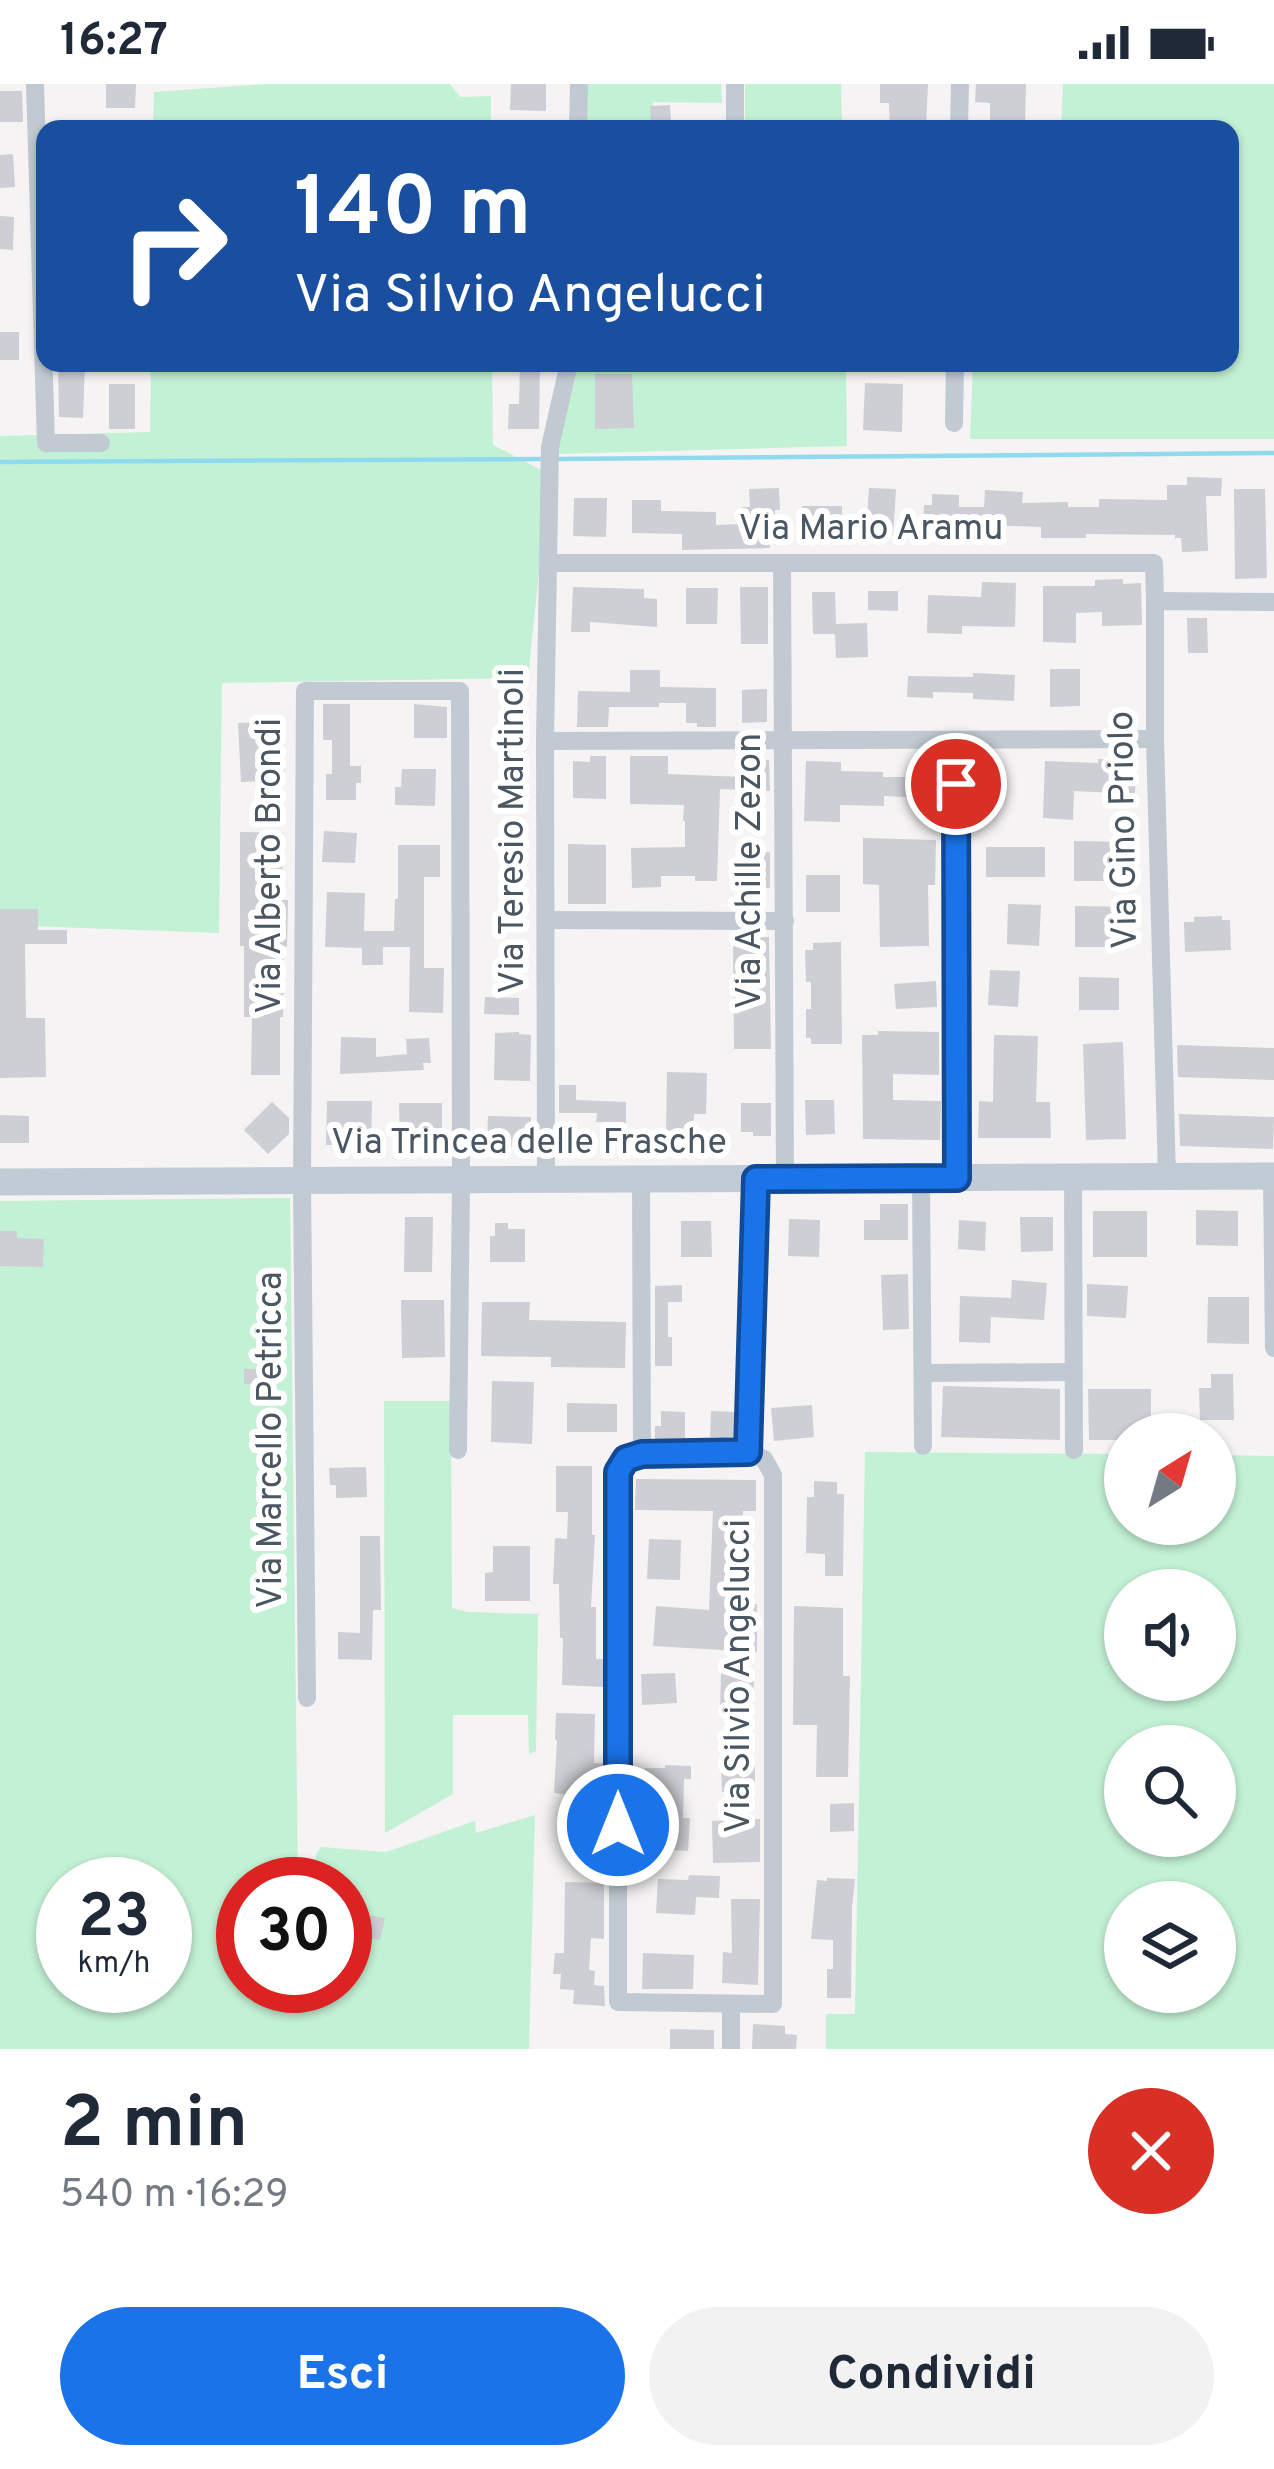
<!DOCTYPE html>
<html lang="it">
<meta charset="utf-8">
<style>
:root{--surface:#fff;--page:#f2f2f3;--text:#1f2937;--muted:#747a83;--accent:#1a73e8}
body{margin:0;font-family:Overpass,sans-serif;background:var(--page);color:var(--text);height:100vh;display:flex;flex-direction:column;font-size:45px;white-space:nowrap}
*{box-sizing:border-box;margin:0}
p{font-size:39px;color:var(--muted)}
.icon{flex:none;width:66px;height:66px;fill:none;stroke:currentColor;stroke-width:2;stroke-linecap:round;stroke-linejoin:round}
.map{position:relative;height:1965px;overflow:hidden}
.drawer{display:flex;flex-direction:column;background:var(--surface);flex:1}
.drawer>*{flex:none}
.guide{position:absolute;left:36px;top:36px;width:1203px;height:252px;border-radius:24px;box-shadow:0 3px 9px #0004;background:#1a4fa0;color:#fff;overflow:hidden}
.needle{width:78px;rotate:37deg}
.buttons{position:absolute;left:1104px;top:1329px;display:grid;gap:24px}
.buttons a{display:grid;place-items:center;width:132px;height:132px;border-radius:50%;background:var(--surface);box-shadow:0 3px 9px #0004;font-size:60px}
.speed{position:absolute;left:36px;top:1773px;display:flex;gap:24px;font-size:60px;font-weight:700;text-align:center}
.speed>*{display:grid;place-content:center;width:156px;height:156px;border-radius:50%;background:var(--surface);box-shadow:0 3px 9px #0004;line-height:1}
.speed small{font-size:30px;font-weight:400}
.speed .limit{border:18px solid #d22;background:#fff;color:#111}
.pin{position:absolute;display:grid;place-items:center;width:102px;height:102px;color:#fff;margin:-51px;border:6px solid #fff;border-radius:50%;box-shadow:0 3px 12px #0007}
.me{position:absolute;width:132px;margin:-66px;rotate:0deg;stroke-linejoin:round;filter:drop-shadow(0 0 9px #0008)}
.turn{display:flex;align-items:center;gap:42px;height:252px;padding:0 60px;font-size:54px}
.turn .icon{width:156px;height:156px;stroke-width:2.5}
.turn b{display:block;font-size:84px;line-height:102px}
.round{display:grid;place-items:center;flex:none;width:126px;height:126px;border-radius:63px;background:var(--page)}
.head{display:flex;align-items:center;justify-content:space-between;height:204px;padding:0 60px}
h1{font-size:72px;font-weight:700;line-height:90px}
.action{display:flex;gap:24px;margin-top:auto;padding:24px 60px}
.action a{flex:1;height:138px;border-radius:72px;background:var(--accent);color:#fff;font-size:48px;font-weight:700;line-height:138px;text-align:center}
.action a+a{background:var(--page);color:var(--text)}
.status{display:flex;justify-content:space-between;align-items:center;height:84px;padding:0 60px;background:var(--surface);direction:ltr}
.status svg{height:33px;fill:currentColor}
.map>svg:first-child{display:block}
.green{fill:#c3f1d5;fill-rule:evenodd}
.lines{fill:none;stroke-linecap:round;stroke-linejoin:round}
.stream{stroke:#90daee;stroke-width:4.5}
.building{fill:#cdcfd5}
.street{stroke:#c1cad2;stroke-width:18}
.secondary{stroke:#c1cbd6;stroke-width:27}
.route-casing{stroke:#114b97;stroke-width:30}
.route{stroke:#1a73e8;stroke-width:21}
.labels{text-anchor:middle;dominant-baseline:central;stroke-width:12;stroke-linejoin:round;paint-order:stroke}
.street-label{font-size:36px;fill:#4a5661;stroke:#fff}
</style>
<div class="status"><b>16:27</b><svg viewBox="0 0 49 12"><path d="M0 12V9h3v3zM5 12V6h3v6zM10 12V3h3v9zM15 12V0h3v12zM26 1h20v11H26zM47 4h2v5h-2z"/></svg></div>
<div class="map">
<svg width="1274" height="1965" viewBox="0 0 1274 1965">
<rect width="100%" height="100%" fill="#f5f3f3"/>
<g class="green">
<polygon points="266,0 450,0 460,13 491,12 491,45 153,45 154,8"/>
<polygon points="583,0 721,0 722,19 653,18 654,45 582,45"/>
<polygon points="745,0 841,0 842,45 745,45"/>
<polygon points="1063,0 1274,0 1274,355 970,355 973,279 1230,279 1230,45 1061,45"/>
<polygon points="151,279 492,279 493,361 549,390 528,594 222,599 219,849 0,841 0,352 150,348"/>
<polygon points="577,279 846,279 847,362 557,370"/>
<path d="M 290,1114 L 298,1800 L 243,1800 L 243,1902 L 345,1902 L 345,1800 L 314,1800 L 316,1770 L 321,1763 L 386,1768 L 475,1737 L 476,1749 L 535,1731 L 529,1965 L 0,1965 L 0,1117 ZM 63,1800 L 165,1800 L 165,1902 L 63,1902 Z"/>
<polygon points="384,1317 451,1317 452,1524 468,1528 538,1530 536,1667 529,1670 528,1631 453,1631 453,1710 385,1749"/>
<path d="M 865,1368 L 1125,1370 L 1125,1440 L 1215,1440 L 1215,1371 L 1274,1372 L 1274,1965 L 826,1965 L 826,1930 L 855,1930 ZM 1125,1506 L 1215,1506 L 1215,1596 L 1125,1596 ZM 1125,1662 L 1215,1662 L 1215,1752 L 1125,1752 ZM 1125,1818 L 1215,1818 L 1215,1908 L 1125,1908 Z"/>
</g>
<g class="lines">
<g class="stream">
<polyline points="558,375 1274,369"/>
<polyline points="0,378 546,375"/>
</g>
</g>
<g class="building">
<polygon points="106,0 136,0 135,24 106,24"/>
<polygon points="511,0 546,0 546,27 510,26"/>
<polygon points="880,0 928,0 926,45 890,45 889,19 880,19"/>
<polygon points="976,0 1026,0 1025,45 990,45 990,19 975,18"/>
<polygon points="0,7 22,7 23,38 0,38"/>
<polygon points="670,21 671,37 651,38 650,22"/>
<polygon points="13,70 15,103 0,104 0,71"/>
<polygon points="0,132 14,133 13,166 0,165"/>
<rect x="0" y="248" width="19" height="28"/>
<polygon points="58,279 85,279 83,334 59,333"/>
<polygon points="520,279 540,279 539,345 508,345 509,320 519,320"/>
<polygon points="595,290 632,290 634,344 595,345"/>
<polygon points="865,299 903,300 902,348 863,346"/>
<rect x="109" y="300" width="26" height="45"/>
<polygon points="1187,393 1222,394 1221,412 1206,412 1208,467 1182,468 1181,454 1175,454 1175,451 1086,450 1086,454 1041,454 1041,443 984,441 984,437 956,436 956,445 937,445 937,439 923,439 924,421 932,421 932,410 959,411 959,423 984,423 985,406 1023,408 1022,419 1068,418 1068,423 1099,423 1099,415 1167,416 1167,401 1187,401"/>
<polygon points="779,404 780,426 775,426 775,445 770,445 770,464 682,466 682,450 632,449 632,416 661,416 661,427 716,428 716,441 743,440 742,423 750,423 749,405"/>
<polygon points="869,404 896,405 893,452 866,450"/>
<polygon points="1234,405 1265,405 1267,494 1235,495"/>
<polygon points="574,414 607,414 606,453 573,452"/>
<polygon points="802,422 842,422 842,457 802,456"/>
<polygon points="1123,495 1123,500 1141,499 1142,541 1102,542 1102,528 1076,529 1076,559 1043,558 1043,502 1095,502 1095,496"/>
<polygon points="982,498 1016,499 1015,543 962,542 962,550 927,549 928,511 981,513"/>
<polygon points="573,503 644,505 644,514 657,515 657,543 590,538 590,548 571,548"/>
<polygon points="740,503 768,503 768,560 741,560"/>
<polygon points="686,504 718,504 717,540 686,540"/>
<polygon points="868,507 898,507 898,527 868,526"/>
<polygon points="812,508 835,508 836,540 867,539 868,573 836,574 835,550 813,550"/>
<polygon points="1187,534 1207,534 1208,569 1188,569"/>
<polygon points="1050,585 1080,585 1080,622 1050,623"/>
<polygon points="630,586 660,586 660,603 716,604 716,643 697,643 697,639 686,639 686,619 659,619 659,623 609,623 608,643 577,643 578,607 630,608"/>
<polygon points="973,589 1015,591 1014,617 973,615 973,609 933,608 933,614 907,613 908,592 973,593"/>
<polygon points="767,605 767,638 742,639 742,606"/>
<polygon points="323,620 350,620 350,682 361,682 361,699 356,699 356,716 326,716 326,690 332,690 332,656 323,656"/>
<polygon points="414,620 447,623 447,654 414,654"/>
<polygon points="284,637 285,696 241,698 238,639"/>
<polygon points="590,672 606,672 606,715 573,714 573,677 590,678"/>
<polygon points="630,672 668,672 668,690 742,693 743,675 769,676 770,707 720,705 717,797 695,797 695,792 661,792 661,803 632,804 631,764 685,763 685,737 683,737 684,721 630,720"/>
<polygon points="1098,675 1136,676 1135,710 1074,707 1073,736 1043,734 1045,677 1098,679"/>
<polygon points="806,677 841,678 841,687 883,688 883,693 914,693 913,680 943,680 943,715 884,712 884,722 840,721 840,738 804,737"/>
<polygon points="402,685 436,685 435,722 395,721 395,703 401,703"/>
<polygon points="324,747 357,749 355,779 322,778"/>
<polygon points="240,748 283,749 282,816 288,816 287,863 284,863 283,933 280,933 280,991 251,991 252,933 244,933 244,862 240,862"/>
<polygon points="863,754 936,756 935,801 928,801 929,862 880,863 879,801 863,800"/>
<polygon points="1074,757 1131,758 1131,797 1074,797"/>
<polygon points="568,760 606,761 606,820 568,820"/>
<polygon points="398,761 440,761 440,793 424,793 424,884 444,884 443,929 409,928 410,863 383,863 383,881 362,881 362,864 325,863 327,808 365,809 364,847 394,847 395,815 398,815"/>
<rect x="986" y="763" width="59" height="30"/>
<polygon points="743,768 770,768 770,804 743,803"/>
<rect x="806" y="791" width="34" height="37"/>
<polygon points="1008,820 1041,821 1039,862 1007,860"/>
<polygon points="1075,822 1129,823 1130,863 1075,863"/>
<polygon points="0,825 38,825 38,846 67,846 67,860 25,860 26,934 45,934 46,993 0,994"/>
<polygon points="1222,832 1222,836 1230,836 1231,866 1185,868 1184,838 1194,838 1194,833"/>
<polygon points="769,853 771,965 734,965 733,854"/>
<polygon points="841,858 842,960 811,960 811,954 806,954 806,925 811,925 811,898 806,898 805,866 813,866 813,859"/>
<polygon points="990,886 1020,887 1018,923 988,921"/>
<polygon points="1079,893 1119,894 1119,926 1079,926"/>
<polygon points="936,897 937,923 896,925 894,900"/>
<polygon points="485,913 519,914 519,931 484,930"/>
<polygon points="878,947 939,948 939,991 893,990 893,1016 941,1017 940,1056 863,1055 862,951 878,951"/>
<polygon points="519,948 519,950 531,951 530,997 494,996 495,949"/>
<polygon points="994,951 1038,952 1036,1018 1050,1018 1051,1054 978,1054 979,1017 993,1018"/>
<polygon points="341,953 376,954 376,973 407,970 406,955 429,954 431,979 423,979 424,986 340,990"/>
<polygon points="1123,958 1126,1055 1086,1056 1083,960"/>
<polygon points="1177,961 1274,964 1274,996 1178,993"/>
<polygon points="667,988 707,989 706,1030 694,1030 693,1051 666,1050"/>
<polygon points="559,1001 576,1001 576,1016 626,1018 626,1039 596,1038 597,1029 559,1029"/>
<polygon points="805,1016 834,1016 835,1050 806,1051"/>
<polygon points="327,1017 372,1017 371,1061 326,1061"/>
<polygon points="272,1018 289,1034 289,1050 268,1070 244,1046"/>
<polygon points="399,1019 442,1019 442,1061 400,1061"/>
<polygon points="741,1019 771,1019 771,1052 753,1052 753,1048 741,1048"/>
<polygon points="1179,1030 1274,1033 1273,1065 1180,1062"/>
<polygon points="0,1031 29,1032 29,1059 0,1059"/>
<polygon points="488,1032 531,1033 530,1063 487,1062"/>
<polygon points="880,1120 908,1120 908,1156 864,1156 864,1136 880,1136"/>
<polygon points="1196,1126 1238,1127 1238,1162 1196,1161"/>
<rect x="1093" y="1127" width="54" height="46"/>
<polygon points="405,1133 433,1133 432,1188 404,1188"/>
<polygon points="1020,1133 1053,1133 1053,1167 1021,1168"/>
<polygon points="789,1135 820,1136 819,1173 788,1172"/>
<polygon points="959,1136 986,1138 985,1167 958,1165"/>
<polygon points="681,1137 711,1137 712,1173 681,1173"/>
<polygon points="495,1139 508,1139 508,1145 525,1145 525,1178 490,1178 490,1152 495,1152"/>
<polygon points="0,1147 17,1147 17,1154 44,1155 43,1183 0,1182"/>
<polygon points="908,1190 909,1245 883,1246 881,1191"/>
<polygon points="1012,1196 1047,1199 1044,1236 991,1233 990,1259 959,1258 960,1212 1011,1214"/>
<polygon points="1087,1200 1128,1202 1126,1234 1087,1232"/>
<polygon points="682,1201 682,1218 668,1218 668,1253 672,1253 672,1282 655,1282 655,1202"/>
<polygon points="1208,1213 1249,1213 1249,1260 1207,1259"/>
<polygon points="401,1216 444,1216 445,1273 402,1274"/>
<polygon points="482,1218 530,1218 529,1236 626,1238 625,1284 551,1283 551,1273 481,1272"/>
<rect x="244" y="1285" width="25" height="15"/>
<polygon points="1211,1290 1233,1290 1234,1336 1200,1336 1199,1304 1211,1304"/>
<polygon points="492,1297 534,1298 532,1360 491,1358"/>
<polygon points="943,1302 1060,1305 1060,1356 941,1353"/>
<polygon points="1088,1305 1151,1305 1151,1350 1125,1350 1125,1356 1089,1356"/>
<polygon points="567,1319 617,1320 617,1348 567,1348"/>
<polygon points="812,1321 814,1353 774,1357 771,1324"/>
<polygon points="661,1327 685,1328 685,1356 655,1356 655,1342 661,1342"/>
<polygon points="711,1327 736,1328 735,1353 710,1353"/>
<polygon points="556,1382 592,1382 592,1451 595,1451 591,1523 596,1523 596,1575 604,1575 604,1603 562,1601 563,1554 560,1554 559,1500 553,1500 555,1454 567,1455 568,1428 556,1428"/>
<polygon points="366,1383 367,1413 336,1414 336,1401 330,1401 329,1384"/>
<polygon points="636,1395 756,1396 756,1427 743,1427 740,1486 728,1486 726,1519 757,1520 757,1568 653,1562 656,1522 709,1526 713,1427 635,1426"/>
<polygon points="814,1397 837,1398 837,1410 844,1410 843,1492 825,1492 825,1470 806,1469 807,1413 814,1413"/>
<polygon points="360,1452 380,1452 381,1526 373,1526 372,1576 338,1575 338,1548 360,1549"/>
<polygon points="649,1455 681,1456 680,1496 647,1495"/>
<polygon points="493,1462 530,1462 530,1517 485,1517 485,1489 493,1488"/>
<polygon points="794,1522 843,1524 843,1592 850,1592 848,1693 816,1693 817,1641 793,1641"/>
<polygon points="754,1586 753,1631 720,1630 721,1587"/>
<polygon points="675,1589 677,1619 642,1621 641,1590"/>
<polygon points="556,1629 595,1630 594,1679 604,1680 604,1683 603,1712 597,1712 594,1759 563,1757 565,1710 554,1709 557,1656 555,1656"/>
<polygon points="741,1676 741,1682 755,1681 755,1708 722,1708 721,1677"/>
<polygon points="665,1681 691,1682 691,1695 684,1695 683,1734 690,1734 688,1767 659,1765 662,1714 649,1713 649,1701 645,1701 645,1684 665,1684"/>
<polygon points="854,1719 854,1747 830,1748 830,1720"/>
<polygon points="760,1735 760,1778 713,1779 712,1737"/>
<polygon points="689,1791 720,1792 719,1814 696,1813 695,1831 656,1829 658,1795 688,1796"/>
<polygon points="827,1794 855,1795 852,1823 851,1914 827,1914 827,1885 833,1885 833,1856 811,1855 817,1796 827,1797"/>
<polygon points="565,1798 604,1799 604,1855 591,1854 589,1886 595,1887 594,1901 604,1902 605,1922 573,1920 574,1906 560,1905 561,1890 553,1890 555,1869 564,1869"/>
<polygon points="731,1815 760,1815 758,1901 722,1899 723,1868 732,1869"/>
<polygon points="368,1831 385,1834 380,1856 364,1853"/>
<polygon points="643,1869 694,1871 693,1905 642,1905"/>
<polygon points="753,1940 785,1942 785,1950 797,1951 796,1965 752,1965"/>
<polygon points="670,1945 714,1946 714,1965 670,1965"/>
</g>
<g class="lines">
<g class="street">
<polyline points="35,0 46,359 101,359"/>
<polyline points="735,0 735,45"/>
<polyline points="578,45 579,0"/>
<polyline points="959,45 960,0"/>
<polyline points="954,339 955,279"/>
<polyline points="548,479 1154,479 1155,517"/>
<polyline points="782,479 785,1094"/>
<polyline points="956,656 957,1094"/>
<polyline points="545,657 1155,655"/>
<polyline points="546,836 785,837"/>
<polyline points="1167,1092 1155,655 1155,517 1274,518"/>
<polyline points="1272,1092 1274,1264"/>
<polyline points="921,1093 923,1362"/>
<polyline points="1073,1093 1074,1366"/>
<polyline points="546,1096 545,657 550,363 569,279"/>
<polyline points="641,1096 642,1370"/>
<polyline points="924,1289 1073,1288"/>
<polygon points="748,1368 764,1375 773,1391 773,1920 618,1918 618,1388 626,1374 642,1370"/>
<polyline points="748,1368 756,1095"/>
<polyline points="307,1614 302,1098 305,607 460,607 461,1096 458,1366"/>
<polyline points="731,1921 731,1965"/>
</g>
<polyline class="secondary" points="0,1098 1274,1092"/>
</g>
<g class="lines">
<defs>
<polyline id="route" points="618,1741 618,1388 626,1375 642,1370 748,1368 756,1095 957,1094 956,700"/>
</defs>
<use href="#route" class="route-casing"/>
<use href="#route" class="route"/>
</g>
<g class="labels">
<g class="street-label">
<text x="871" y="446">Via Mario Aramu</text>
<text transform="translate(1125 746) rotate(-91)">Via Gino Priolo</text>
<text transform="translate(514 747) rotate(-90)">Via Teresio Martinoli</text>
<text transform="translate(271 782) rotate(-90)">Via Alberto Brondi</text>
<text transform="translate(751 787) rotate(-90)">Via Achille Zezon</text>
<text x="529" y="1060">Via Trincea delle Frasche</text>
<text transform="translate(272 1356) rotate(-90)">Via Marcello Petricca</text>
<text transform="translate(740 1592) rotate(-90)">Via Silvio Angelucci</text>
</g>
</g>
</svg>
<div class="buttons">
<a><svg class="needle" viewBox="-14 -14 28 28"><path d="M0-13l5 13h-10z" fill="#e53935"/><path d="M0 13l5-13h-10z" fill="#747a83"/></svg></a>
<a><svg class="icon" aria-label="sound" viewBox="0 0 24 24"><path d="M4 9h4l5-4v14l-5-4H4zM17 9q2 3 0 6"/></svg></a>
<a><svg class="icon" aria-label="search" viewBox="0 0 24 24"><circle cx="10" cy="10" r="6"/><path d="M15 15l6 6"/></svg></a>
<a><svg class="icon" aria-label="layers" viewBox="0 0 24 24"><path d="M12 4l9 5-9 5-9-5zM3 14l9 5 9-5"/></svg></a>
</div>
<div class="speed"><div>23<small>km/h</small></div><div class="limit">30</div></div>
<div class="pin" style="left:956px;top:700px;background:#d93025"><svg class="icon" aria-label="arrive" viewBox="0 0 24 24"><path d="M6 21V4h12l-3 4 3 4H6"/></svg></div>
<svg class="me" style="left:618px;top:1741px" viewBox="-20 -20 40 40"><circle r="17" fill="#1a73e8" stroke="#fff" stroke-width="3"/><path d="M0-11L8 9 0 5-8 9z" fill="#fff"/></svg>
<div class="guide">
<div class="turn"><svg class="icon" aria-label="right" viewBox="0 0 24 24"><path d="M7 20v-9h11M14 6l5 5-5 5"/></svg><div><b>140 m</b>Via Silvio Angelucci</div></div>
</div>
</div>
<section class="drawer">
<div class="head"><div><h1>2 min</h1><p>540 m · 16:29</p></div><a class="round" style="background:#d93025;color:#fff"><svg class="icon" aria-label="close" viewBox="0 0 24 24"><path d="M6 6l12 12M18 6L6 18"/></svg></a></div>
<div class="action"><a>Esci</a><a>Condividi</a></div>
</section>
